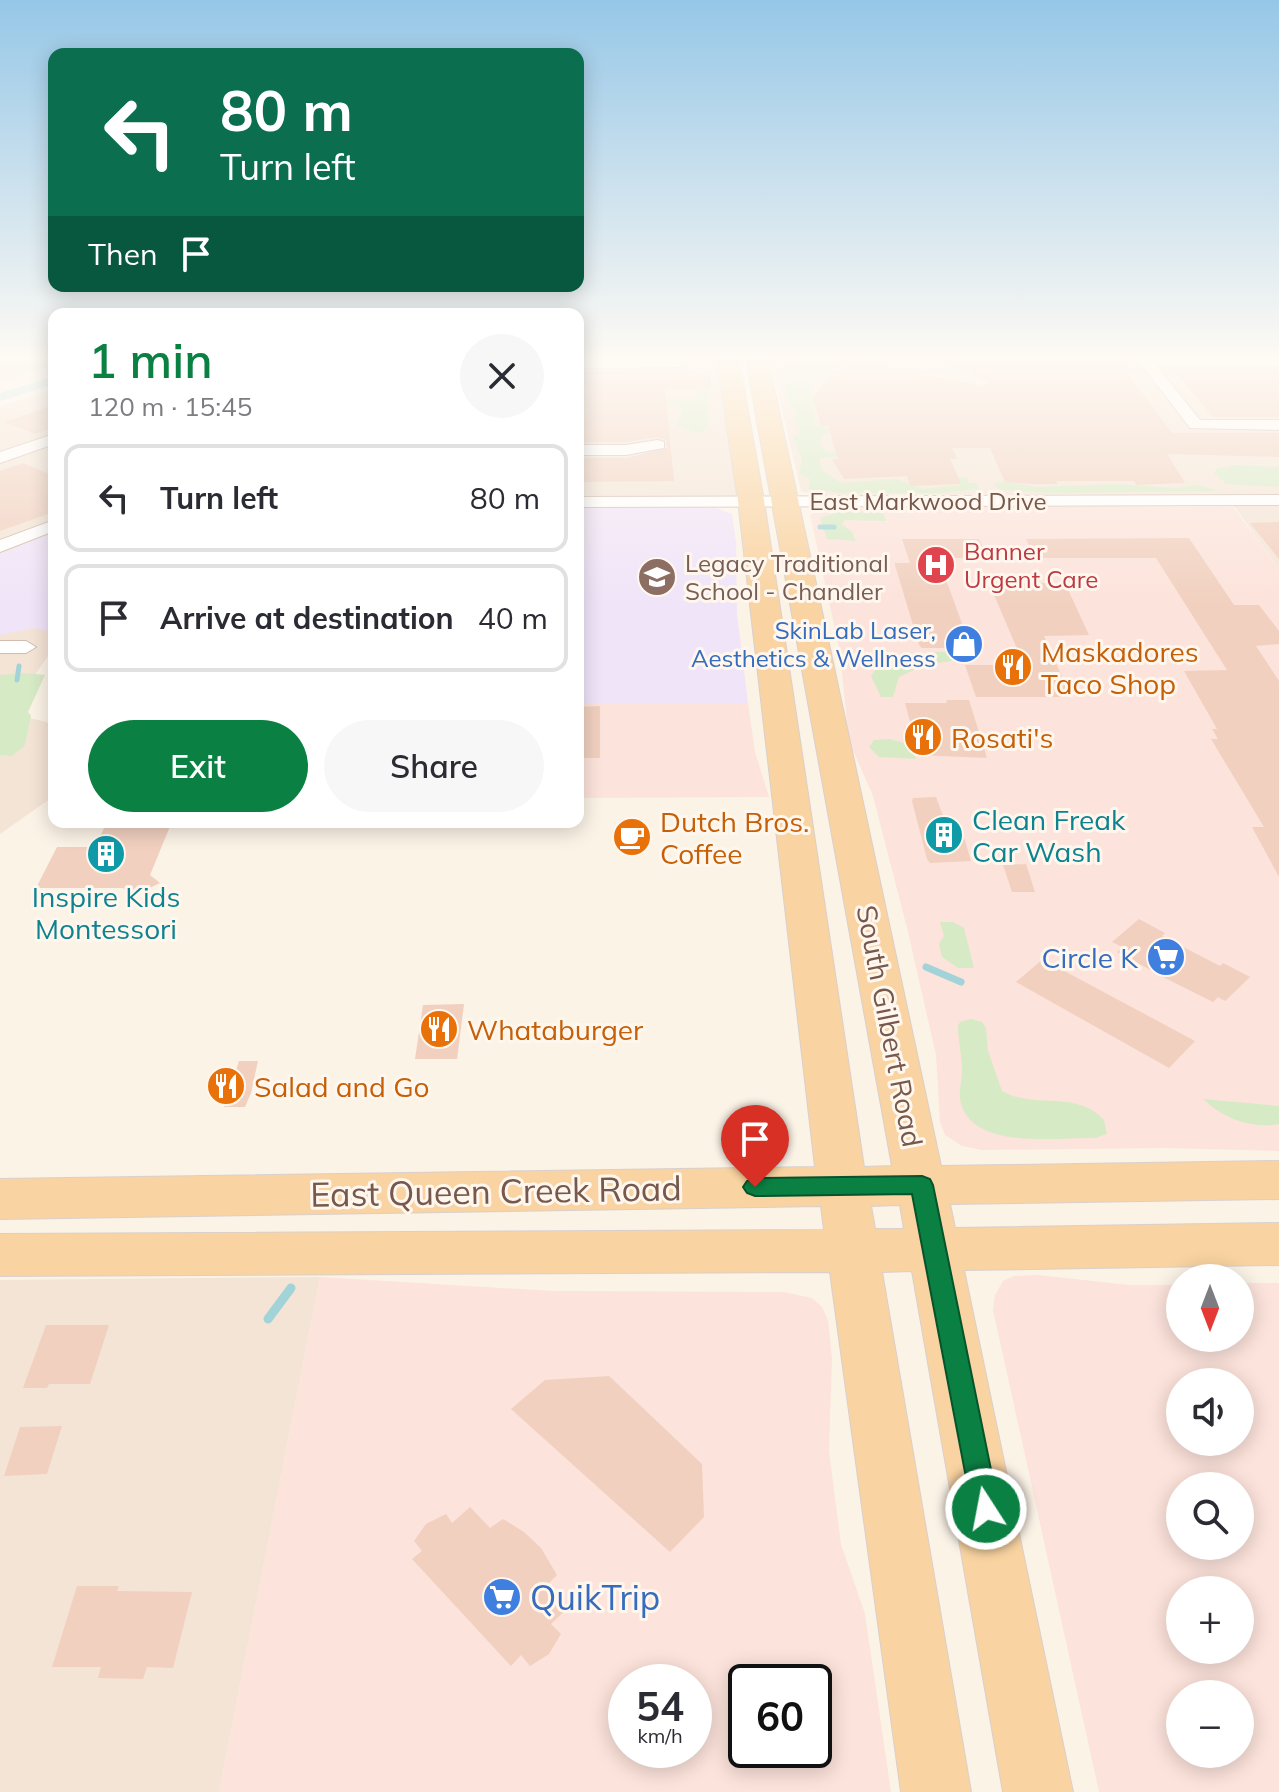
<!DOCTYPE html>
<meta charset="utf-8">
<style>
:root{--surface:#fff;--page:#f7f7f7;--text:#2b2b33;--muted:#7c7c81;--line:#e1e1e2;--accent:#0b8043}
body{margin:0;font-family:Mulish,sans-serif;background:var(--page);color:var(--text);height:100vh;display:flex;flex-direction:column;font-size:30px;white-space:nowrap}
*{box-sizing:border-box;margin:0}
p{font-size:26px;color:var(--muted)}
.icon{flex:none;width:44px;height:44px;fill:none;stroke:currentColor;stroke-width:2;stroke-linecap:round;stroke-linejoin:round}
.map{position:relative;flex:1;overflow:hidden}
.details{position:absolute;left:48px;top:308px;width:536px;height:520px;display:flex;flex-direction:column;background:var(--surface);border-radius:16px;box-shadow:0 4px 20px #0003}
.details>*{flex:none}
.hud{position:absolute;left:48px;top:48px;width:536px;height:244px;border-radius:16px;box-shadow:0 4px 20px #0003;background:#0b6e4f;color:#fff;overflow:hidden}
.needle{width:52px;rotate:180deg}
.tools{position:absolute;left:1166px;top:1264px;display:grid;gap:16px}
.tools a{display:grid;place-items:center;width:88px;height:88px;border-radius:50%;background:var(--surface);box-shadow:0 4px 20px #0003;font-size:40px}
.speed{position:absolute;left:608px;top:1664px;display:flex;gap:16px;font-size:40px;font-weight:700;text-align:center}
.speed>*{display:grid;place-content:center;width:104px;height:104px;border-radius:50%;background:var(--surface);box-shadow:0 4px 20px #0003;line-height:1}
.speed small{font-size:20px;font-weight:400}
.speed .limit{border:4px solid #111;border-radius:12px;background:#fff;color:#111}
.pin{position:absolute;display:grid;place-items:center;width:68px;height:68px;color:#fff;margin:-82px -34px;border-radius:50% 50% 50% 0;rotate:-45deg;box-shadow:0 0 8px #0007}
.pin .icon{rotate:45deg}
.me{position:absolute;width:88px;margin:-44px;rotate:349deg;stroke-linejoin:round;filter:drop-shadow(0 0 6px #0008)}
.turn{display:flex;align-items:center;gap:28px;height:168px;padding:0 40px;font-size:36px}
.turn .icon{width:104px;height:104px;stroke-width:2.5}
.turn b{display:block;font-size:56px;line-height:68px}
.then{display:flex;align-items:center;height:76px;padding:0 40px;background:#0003;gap:16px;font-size:30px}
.round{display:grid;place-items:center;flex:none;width:84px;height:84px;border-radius:42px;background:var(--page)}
.headline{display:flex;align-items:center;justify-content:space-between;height:136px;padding:0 40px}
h1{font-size:48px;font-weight:600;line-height:60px;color:var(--accent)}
.action{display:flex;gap:16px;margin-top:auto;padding:16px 40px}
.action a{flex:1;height:92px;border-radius:48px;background:var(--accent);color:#fff;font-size:32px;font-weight:600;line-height:92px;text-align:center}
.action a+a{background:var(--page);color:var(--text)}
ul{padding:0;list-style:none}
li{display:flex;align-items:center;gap:24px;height:108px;margin:0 16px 12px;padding:0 24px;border:4px solid var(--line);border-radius:16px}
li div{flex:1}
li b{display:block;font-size:30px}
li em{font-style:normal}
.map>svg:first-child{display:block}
.residential{fill:#f4e4d6}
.commercial{fill:#fce3db;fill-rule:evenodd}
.education{fill:#f0e4f9}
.green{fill:#d7eac6}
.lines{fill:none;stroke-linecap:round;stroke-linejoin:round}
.stream-far2{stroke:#a2d3d8;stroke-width:5}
.stream-far1{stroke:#a2d3d8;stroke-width:7}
.stream{stroke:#a2d3d8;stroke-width:9}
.canal{fill:#bce3e6;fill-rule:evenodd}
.building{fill:#f1d0bf}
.street-casing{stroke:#d0bcb0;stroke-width:2}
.primary-casing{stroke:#d9d0cd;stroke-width:2}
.street{fill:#fff;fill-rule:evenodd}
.primary{fill:#f9d3a1;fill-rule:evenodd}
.route{fill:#0b8043;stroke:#07532c;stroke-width:2}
.labels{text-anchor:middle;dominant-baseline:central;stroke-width:6;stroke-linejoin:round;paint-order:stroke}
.far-street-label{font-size:24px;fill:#76584c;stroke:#fff7ee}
.far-health-label{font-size:24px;fill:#be3a42;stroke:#fff7ee;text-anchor:start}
.far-education-label{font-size:24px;fill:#785e54;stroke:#fff7ee;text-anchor:start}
.far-shop-label{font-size:24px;fill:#366cbe;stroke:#fff7ee;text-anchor:end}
.food-label{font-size:28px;fill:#c56008;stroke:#fff7ee;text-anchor:start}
.culture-label{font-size:28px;fill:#0d838f;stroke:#fff7ee;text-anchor:start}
.shop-label{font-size:28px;fill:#366cbe;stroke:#fff7ee;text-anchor:end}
.street-label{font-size:28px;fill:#76584c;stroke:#fff7ee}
.near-street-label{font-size:34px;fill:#76584c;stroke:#fff7ee}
.near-shop-label{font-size:34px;fill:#366cbe;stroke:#fff7ee;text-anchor:start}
</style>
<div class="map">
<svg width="1279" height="1792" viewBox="0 0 1279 1792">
<rect width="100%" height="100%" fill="#fcf3e7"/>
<g class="residential">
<polygon points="578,355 727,355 751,501 578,501"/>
<polygon points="769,355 1279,355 1279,568 1225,494 815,495 801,491"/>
<polygon points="54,389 54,537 0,559 0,407"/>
<polygon points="54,622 54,647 9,713 46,722 54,727 54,796 0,834 0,626"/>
<polygon points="320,1277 219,1792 0,1792 0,1280"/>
</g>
<g class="commercial">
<polygon points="833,507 1233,507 1279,568 1279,1151 1165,1148 982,1150 962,1146 945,1135 940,1122 936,1055 908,932 873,796 852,748 847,723 840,652 810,515 821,508"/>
<polygon points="578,703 748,703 755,752 769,797 578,798"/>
<path d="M 1038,1275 L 1129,1285 L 1180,1285 L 1180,1338 L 1240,1338 L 1240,1283 L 1279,1283 L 1279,1792 L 1099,1792 L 993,1310 L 995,1295 L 1003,1281 L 1014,1276 ZM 1180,1382 L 1240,1382 L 1240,1442 L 1180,1442 ZM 1240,1486 L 1240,1546 L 1180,1546 L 1180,1486 ZM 1240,1590 L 1240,1650 L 1180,1650 L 1180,1590 ZM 1180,1694 L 1240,1694 L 1240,1754 L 1180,1754 Z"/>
<path d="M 320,1277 L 553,1291 L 784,1292 L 812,1298 L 822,1307 L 828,1320 L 832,1359 L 829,1451 L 841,1544 L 865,1614 L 891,1792 L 219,1792 ZM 626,1682 L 694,1682 L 694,1750 L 626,1750 ZM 746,1682 L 814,1682 L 814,1750 L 746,1750 Z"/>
</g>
<g class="education">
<polygon points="578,508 716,508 732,514 736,541 737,614 748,703 578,703"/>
<polygon points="54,532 54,632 33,628 0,635 0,554"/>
</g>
<g class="green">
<polygon points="16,355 54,355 54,365 0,382 0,360"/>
<polygon points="796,360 848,362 833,369 834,379 814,382 808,392 821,405 811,408 815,414 813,425 838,431 822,435 820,445 828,452 851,453 845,456 819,458 822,470 841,483 897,479 923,489 960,485 959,478 967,477 969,483 977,483 979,489 939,493 841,493 809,489 810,479 799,474 802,460 793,437 801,432 794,419 798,411 790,407 783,375 790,373 787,367"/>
<path d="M 709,388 C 705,405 716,425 699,434 L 676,426 L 682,410 L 679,405 L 655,402 L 650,398 L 693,400 L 697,394 L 693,389 Z"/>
<polygon points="1237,465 1279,467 1279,487 1226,484 1214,473 1216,469"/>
<polygon points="1009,482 1036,487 1116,484 1176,488 1198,485 1218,491 1047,493 998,489 994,483"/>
<polygon points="838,512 883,513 886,521 845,520 842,524 852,532 856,541 827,539 820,518"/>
<polygon points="936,652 954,652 958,660 924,665 899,677 893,697 881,697 871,676 882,660 926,657"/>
<polygon points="27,673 45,675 28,712 31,716 25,745 12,756 0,755 0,675"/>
<polygon points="890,739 912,745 916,759 879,757 869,747 874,740"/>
<polygon points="940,922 953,922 964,928 974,968 958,968 942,957 939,944 944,936"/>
<path d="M 971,1019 L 982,1022 L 986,1028 L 988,1051 L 1002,1091 C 1035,1110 1075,1089 1104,1120 L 1107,1134 L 1095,1138 C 1059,1137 979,1150 962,1107 C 957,1093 962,1084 962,1070 C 962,1055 958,1041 958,1026 L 960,1022 Z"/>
<path d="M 1203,1099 L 1279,1106 L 1279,1124 C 1251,1129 1224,1119 1203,1099 Z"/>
</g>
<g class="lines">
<g class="stream-far2">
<polyline points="820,527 834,527"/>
<polyline points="17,680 19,666"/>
</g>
<polyline class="stream-far1" points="926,967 961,982"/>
<polyline class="stream" points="268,1319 291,1288"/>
<polygon class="canal" points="54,376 54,384 0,401 0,393"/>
</g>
<g class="building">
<polygon points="929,355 1114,355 1172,433 1279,433 1279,457 1167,454 1185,483 1136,485 1134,481 1056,481 1058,484 1034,484 1005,482 990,448 952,448 957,459 950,459 961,484 910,486 907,476 844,479 832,459 838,459 828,426 821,426 813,397 826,381 859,362 984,386 986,381"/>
<polygon points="656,370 711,375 711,389 665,389 674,481 578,482 578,458 627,458 667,448 666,440 658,437 626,442 578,442 578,371"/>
<polygon points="1279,370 1279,417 1213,417 1175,371"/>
<polygon points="54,405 54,427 35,434 4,422"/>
<polygon points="23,463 54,476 54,512 0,531 0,471"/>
<polygon points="1279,522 1279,559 1250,523"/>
<polygon points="1189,538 1234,605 1259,605 1279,631 1279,644 1256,646 1279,681 1279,877 1252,827 1264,827 1211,739 1218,739 1212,729 1217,729 1184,671 1227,670 1156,558 1035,558 1026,539"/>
<polygon points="902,539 979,539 988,558 938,558 971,648 922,648 919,645 895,565 895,563 910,563"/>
<polygon points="989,583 1065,583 1089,635 1044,636 1071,697 976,697 965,665 1024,665"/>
<polygon points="946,700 969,700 987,758 919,755 905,703 947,703"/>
<polygon points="600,706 600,758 578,758 578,707"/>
<polygon points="936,797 946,824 960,824 971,861 930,863 927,859 912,801 913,798"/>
<rect x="622" y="819" width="20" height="33"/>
<polygon points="106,824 171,824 150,875 160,883 133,896 123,888 36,888 57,847 95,847"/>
<polygon points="1026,864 1035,892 1012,892 1003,865"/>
<polygon points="1139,919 1165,933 1162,936 1220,966 1223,963 1250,977 1225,1001 1218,997 1213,1002 1171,981 1117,952 1122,947 1112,942"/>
<polygon points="1043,959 1068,973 1195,1041 1169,1068 1016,982"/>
<polygon points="464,1004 457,1059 415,1059 423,1005"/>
<polygon points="239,1061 258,1061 251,1093 245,1107 224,1107"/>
<polygon points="46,1325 109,1325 90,1384 49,1384 47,1388 23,1388"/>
<polygon points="609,1376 702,1464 704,1517 670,1552 511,1409 545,1380"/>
<polygon points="62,1426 47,1474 4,1476 20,1427"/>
<polygon points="470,1507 490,1528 503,1519 524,1532 541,1548 557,1575 546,1586 568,1608 551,1624 561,1634 549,1654 530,1666 521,1655 511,1666 412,1559 422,1551 414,1541 426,1524 446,1514 452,1523"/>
<polygon points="77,1586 119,1586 117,1591 192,1592 173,1668 147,1667 143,1679 98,1678 101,1667 52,1667"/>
</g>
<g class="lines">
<defs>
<g id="street">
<polygon points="668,355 682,355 680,367 578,368 578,360 668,360"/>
<polygon points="1134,355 1279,358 1279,366 1157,366 1200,420 1279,420 1279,430 1190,428"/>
<polygon points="54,434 54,444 0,463 0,452"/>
<polygon points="658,440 664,442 664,448 626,455 578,455 578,445 626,445"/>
<polygon points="1279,495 1279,505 578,507 578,497"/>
<polygon points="54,520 54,531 0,552 0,540"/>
<polygon points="0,641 26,641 36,647 26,653 0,653"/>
</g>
<path id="primary" d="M 716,355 L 738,355 L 764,501 L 864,1167 L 892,1166 L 745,355 L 767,355 L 941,1166 L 1279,1161 L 1279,1199 L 950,1204 L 955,1228 L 1279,1223 L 1279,1265 L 964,1270 L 1073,1792 L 1003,1792 L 912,1271 L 882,1272 L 971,1792 L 901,1792 L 830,1272 L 0,1276 L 0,1234 L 824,1230 L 821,1206 L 0,1219 L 0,1179 L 815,1167 L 738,501 ZM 900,1205 L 904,1229 L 875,1229 L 871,1206 Z"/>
</defs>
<use href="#street" class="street-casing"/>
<use href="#primary" class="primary-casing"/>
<use href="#street" class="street"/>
<use href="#primary" class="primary"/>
</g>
<linearGradient id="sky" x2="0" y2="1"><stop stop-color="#96c7e7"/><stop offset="0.59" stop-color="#fefaf4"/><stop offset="1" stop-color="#fefaf4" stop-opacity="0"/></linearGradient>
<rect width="1279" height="606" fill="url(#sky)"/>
<polygon class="route" points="922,1176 930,1179 933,1185 999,1509 995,1518 986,1522 976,1518 972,1509 912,1194 755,1196 747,1193 743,1187 747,1181 755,1178"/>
<defs>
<symbol id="hospital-disc" viewBox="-11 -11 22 22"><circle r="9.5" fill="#e0444e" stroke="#fff7ee"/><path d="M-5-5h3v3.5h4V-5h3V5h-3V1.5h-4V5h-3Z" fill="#fff"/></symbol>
<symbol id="school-disc" viewBox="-11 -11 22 22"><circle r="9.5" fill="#8d6e63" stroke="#fff7ee"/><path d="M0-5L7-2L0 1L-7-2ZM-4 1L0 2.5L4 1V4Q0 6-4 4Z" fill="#fff"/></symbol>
<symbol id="shop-disc" viewBox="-11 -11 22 22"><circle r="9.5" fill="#3f7fe0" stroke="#fff7ee"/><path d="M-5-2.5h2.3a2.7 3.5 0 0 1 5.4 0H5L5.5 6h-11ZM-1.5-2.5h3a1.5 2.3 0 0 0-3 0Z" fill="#fff"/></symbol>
<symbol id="restaurant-disc" viewBox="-11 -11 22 22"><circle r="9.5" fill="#e8710a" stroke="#fff7ee"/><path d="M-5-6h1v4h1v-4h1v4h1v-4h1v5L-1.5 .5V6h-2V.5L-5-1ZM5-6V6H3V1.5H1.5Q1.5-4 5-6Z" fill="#fff"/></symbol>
<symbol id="building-disc" viewBox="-11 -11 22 22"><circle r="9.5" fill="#0f9aa8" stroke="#fff7ee"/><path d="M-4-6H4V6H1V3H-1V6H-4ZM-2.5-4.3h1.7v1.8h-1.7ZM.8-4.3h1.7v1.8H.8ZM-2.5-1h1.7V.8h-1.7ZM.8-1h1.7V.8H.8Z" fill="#fff"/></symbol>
<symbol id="cafe-disc" viewBox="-11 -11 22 22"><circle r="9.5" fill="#e8710a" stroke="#fff7ee"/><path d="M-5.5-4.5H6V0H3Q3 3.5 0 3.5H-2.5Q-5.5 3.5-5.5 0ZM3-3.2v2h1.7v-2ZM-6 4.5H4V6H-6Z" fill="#fff"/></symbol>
<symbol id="supermarket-disc" viewBox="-11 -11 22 22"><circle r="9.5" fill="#3f7fe0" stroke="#fff7ee"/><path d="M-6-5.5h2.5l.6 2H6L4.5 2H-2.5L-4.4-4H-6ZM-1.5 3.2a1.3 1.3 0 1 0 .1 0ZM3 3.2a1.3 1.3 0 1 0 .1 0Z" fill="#fff"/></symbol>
</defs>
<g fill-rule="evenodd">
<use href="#hospital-disc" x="914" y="543" width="44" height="44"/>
<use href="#school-disc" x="635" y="555" width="44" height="44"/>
<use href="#shop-disc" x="942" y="622" width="44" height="44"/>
<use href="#restaurant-disc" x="991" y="645" width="44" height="44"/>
<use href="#restaurant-disc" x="901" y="715" width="44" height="44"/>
<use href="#building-disc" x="922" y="813" width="44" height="44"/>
<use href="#cafe-disc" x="610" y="815" width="44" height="44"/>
<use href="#building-disc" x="84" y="832" width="44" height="44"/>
<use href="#supermarket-disc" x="1144" y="935" width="44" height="44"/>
<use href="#restaurant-disc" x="417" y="1007" width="44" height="44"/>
<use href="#restaurant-disc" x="204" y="1064" width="44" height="44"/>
<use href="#supermarket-disc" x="480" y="1575" width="44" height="44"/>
</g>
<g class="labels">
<g class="far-street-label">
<text x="928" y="501">East Markwood Drive</text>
</g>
<g class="far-health-label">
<text x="964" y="551">Banner<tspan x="964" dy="28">Urgent Care</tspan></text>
</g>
<g class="far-education-label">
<text x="685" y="563">Legacy Traditional<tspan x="685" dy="28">School - Chandler</tspan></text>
</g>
<g class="far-shop-label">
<text x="936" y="630">SkinLab Laser,<tspan x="936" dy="28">Aesthetics &amp; Wellness</tspan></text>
</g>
<g class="food-label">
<text x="1041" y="651">Maskadores<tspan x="1041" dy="32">Taco Shop</tspan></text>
<text x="951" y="737">Rosati's</text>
<text x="660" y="821">Dutch Bros.<tspan x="660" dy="32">Coffee</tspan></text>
<text x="467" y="1029">Whataburger</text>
<text x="254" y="1086">Salad and Go</text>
</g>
<g class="culture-label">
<text x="972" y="819">Clean Freak<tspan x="972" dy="32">Car Wash</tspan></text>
<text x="106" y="896" text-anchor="middle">Inspire Kids<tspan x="106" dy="32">Montessori</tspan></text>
</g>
<g class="shop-label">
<text x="1138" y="957">Circle K</text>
</g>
<g class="street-label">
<text transform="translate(890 1026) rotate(79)">South Gilbert Road</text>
</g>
<g class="near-street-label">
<text transform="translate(496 1191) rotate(-1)">East Queen Creek Road</text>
</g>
<g class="near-shop-label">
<text x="530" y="1597">QuikTrip</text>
</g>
</g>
</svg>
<div class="tools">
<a><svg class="needle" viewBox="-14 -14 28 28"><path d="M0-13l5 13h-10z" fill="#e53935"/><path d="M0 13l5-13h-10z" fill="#7c7c81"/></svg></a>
<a><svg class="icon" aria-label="sound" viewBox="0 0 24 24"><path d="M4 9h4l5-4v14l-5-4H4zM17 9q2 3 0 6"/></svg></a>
<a><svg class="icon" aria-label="search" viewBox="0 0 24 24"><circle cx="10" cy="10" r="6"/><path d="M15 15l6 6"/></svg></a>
<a>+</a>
<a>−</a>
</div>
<div class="speed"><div>54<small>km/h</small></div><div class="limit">60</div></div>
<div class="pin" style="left:755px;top:1187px;background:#d93025"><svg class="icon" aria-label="arrive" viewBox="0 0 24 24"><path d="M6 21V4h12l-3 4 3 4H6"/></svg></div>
<svg class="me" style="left:986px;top:1509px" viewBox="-20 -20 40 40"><circle r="17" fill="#0b8043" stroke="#fff" stroke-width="3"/><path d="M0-11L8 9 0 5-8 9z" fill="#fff"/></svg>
<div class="hud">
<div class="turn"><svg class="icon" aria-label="left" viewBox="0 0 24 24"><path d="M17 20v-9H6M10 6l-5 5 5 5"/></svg><div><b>80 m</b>Turn left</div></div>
<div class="then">Then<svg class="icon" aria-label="arrive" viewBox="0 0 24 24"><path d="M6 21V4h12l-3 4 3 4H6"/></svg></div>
</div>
<section class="details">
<div class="headline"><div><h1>1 min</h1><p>120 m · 15:45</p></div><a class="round"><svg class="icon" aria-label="close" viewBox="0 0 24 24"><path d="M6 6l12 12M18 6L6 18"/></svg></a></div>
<ul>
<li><svg class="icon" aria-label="left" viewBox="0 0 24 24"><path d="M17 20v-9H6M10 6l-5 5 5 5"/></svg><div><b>Turn left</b></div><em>80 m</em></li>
<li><svg class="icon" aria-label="arrive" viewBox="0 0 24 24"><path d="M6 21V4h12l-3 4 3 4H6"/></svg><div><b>Arrive at destination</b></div><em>40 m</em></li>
</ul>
<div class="action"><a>Exit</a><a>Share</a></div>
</section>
</div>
